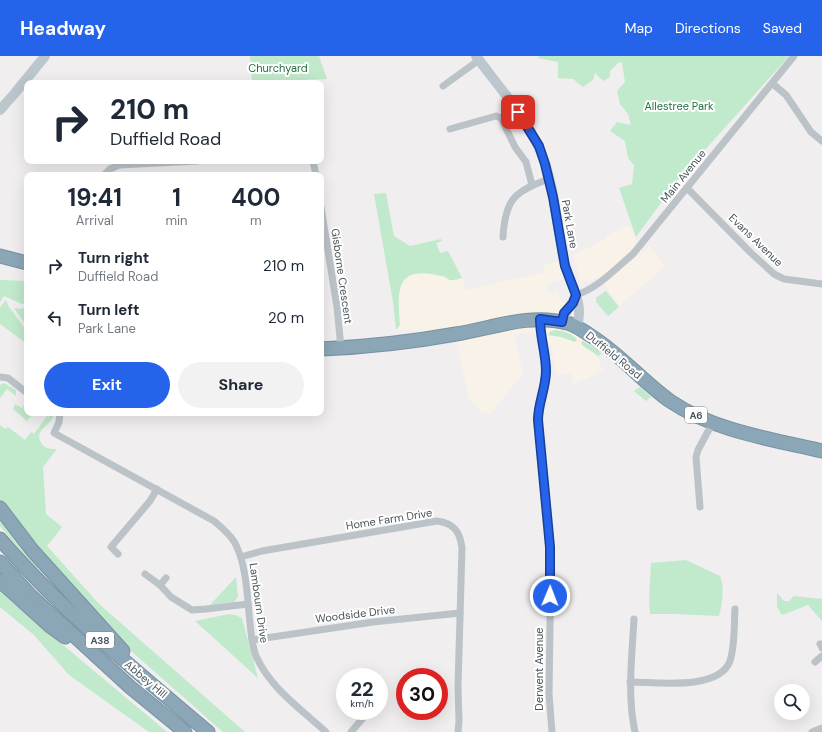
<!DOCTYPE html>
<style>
:root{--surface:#fff;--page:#f2f2f3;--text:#1f2937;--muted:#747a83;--accent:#2563eb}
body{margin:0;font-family:"DM Sans",sans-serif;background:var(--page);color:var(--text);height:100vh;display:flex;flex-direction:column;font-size:15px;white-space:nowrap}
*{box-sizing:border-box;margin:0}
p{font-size:13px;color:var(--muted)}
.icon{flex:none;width:22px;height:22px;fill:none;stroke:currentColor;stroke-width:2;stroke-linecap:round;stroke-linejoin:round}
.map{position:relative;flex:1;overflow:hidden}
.side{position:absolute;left:24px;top:116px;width:300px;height:244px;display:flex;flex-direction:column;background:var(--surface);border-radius:8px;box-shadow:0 4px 16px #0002}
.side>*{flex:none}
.hud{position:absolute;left:24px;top:24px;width:300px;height:84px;border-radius:8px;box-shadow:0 4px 16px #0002;background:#fff;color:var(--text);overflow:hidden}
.fabs{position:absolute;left:774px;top:628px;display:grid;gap:8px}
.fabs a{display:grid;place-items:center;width:36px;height:36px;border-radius:50%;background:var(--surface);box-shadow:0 4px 16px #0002;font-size:20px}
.speed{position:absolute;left:336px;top:612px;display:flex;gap:8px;font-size:20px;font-weight:700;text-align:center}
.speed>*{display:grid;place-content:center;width:52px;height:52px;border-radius:50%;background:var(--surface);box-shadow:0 4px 16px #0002;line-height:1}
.speed small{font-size:10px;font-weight:400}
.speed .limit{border:6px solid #d22;background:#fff;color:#111}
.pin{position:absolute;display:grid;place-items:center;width:34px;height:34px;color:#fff;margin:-17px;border-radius:8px;box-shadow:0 2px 6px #0006}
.me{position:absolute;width:44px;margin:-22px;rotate:1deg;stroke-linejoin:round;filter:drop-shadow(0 0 3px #0008)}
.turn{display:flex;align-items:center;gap:14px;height:84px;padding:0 20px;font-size:18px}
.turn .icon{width:52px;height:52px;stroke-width:2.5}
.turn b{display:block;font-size:28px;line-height:34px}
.eta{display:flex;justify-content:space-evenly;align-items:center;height:68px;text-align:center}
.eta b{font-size:24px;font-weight:700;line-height:28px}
.action{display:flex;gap:8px;margin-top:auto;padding:8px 20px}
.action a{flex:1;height:46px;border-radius:24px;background:var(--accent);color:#fff;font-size:16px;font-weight:700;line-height:46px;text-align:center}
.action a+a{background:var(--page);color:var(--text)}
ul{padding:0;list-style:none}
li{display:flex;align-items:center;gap:12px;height:52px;padding:0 20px}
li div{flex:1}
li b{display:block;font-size:15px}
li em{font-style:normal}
header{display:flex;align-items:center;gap:24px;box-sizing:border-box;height:56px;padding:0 20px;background:var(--accent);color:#fff}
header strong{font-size:19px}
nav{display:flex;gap:22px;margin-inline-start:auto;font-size:14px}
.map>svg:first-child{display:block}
.commercial{fill:#f9f2e8}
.green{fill:#c1e9cb}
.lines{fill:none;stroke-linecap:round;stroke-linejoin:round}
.highway-casing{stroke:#7791a2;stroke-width:15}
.street{stroke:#bbc3c9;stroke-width:7}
.secondary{stroke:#bbc6cd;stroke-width:10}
.highway{stroke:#8ba6b6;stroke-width:13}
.route-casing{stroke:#184099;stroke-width:10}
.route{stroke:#2563eb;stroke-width:7}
.labels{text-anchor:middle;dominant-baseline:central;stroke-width:4;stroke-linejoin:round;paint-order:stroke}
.shield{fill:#fff;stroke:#7f878b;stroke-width:1}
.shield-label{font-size:10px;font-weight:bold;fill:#485359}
.park-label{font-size:11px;fill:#227140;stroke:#fff}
.street-label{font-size:11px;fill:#485359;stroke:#fff}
</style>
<header>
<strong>Headway</strong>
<nav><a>Map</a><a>Directions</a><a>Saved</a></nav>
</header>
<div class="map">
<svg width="822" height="676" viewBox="0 0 822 676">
<rect width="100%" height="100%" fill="#f0eeee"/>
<g class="commercial">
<polygon points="629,169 643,197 649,190 665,210 620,250 598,221 589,226 580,224 573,199 606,183 606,180"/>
<polygon points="561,205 565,223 549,227 549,228 547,229 549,238 558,236 561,246 571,245 603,314 588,322 573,328 571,317 556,319 552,290 533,276 514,278 523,318 490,358 482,357 469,343 453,271 432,275 396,274 393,246 403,221 412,214 448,218 459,216 466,234 542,217 546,208"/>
</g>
<g class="green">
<polygon points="250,0 319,0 327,23 252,26"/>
<polygon points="539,0 789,0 677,125 636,181 619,132 632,128 634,109 628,102 625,85 610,75 617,66 631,69 628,58 620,48 617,35 625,26 622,7 619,6 610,15 610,21 603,25 595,17 593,24 583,31 573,23 558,22 558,6 538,2"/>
<path d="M 386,137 L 394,180 L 410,190 L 441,183 L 442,185 L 436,187 L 440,197 L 448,195 L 462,222 C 458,223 453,225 450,224 C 447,223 445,220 441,220 C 396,209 397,233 400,269 L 396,274 L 393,246 L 374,138 Z"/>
<polygon points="0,224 27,225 27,247 22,248 4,240 0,246"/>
<polygon points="606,235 619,251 608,260 596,246 596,242"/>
<polygon points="6,244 9,251 27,275 27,288 0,268 0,251"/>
<polygon points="27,251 27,271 14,252 20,253"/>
<path d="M 556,274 C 563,275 573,277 577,284 L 575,286 L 561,281 L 548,279 L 551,275 Z"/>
<polygon points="583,285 598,294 601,297 600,299 598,300 582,289 581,286"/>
<polygon points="4,327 16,334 16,340 7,333 0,342 0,329"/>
<polygon points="640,331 651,341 646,345 634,335"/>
<polygon points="27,344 27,357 34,357 27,365 13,353 15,348 22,352"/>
<path d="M 51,357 L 54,357 C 54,358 53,362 52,363 C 47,371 33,376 42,388 C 45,393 51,393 57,393 L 43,411 L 46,458 L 62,471 L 47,490 L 99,548 L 245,676 L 223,676 L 130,594 L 72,533 L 33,489 L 0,445 L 0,369 L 5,373 L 8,371 L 25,384 L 31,376 L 34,378 L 47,360 L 48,361 Z"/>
<polygon points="0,461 41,511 36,512 0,470"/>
<path d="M 686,504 L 720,520 C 725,532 722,548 719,560 L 676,558 L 650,558 L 649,543 L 651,507 Z"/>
<polygon points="236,521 238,541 234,546 210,549"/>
<polygon points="0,535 8,543 167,676 149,676 69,619 34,579 0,551"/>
<polygon points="777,537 784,545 789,545 794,540 822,543 822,565 808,549 782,559 777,551"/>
<polygon points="229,558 235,559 242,562 258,622 195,565"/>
</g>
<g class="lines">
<defs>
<g id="highway">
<polyline points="0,200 27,207"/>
<path d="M 321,293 C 366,291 412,286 456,278 C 493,272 529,257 567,267 C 576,269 583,275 591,280 C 620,298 642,325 670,345 C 714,375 771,383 822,395"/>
<polyline points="0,452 32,494 123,595"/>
<path d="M 0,483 C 62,555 136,615 208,676"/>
<polyline points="0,506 31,540 130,631 185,676"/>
<polyline points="0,525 50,570 65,581"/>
</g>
</defs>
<use href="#highway" class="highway-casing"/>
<g class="street">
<polyline points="773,28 786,39 811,76 822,85"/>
<polyline points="443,30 479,4"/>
<polyline points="450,73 496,60 501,62 515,91 526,106 532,129"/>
<polyline points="313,105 316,119"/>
<polyline points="104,119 110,113 119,109 197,105"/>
<polyline points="687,132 751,197 774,218 784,223 822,228"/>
<polyline points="321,151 337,251 341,292"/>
<path d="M 503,181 C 505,143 515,135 549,123"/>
<path d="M 576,239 C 598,232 615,213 633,198 L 794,0"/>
<path d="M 540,263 C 540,281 546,298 546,315 C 546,332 538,347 538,364 L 551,505 L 549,638 L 552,676"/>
<polyline points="0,321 8,322 27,337"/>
<path d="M 60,357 L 59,366 L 54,377 L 214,465 C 221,471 230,478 235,487 C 247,510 247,541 250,567 C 251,578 252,590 256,600 C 270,632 301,653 326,676"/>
<polyline points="700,451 696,401 698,394 713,366"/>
<polyline points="118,498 111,491 150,445 157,433"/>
<path d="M 241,501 L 262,495 L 437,465 C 454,467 460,476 462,492 L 458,630 L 459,665 L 458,676"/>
<polyline points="145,518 160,529 171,541 192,554 206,553 248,548"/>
<polyline points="160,529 166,522"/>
<path d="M 634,563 C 632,600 627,639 635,676"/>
<polyline points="252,584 373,566 460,557"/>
<polyline points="820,588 822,592"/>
<polyline points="815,606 822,600"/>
<path d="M 630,626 C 656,626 719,635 730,605 C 735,590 734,569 735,553"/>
<polyline points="351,676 369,655"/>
<polyline points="812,676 822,672"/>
</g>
<g class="secondary">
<path d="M 476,0 C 501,34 531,66 545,107 C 556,140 557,175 565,209 C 571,231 584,246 577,270"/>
<polyline points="0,54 15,37 45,0"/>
<path d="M 562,266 C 565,255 572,250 576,239"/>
</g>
<use href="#highway" class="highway"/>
</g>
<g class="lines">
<defs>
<path id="route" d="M 518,56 L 539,90 L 545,108 L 553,141 L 565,210 L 576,239 L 573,247 L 564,257 L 562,266 L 540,263 C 540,281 546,298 546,315 C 546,332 538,347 538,364 L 550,491 L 550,540"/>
</defs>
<use href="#route" class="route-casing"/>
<use href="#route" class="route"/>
</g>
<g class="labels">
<g class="shield">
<rect x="685" y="351" width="22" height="16" rx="3"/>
<rect x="86" y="576" width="28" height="16" rx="3"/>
</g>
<g class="shield-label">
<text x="696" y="359">A6</text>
<text x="100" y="584">A38</text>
</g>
<g class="park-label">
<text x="278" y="12">Churchyard</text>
<text x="679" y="50">Allestree Park</text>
</g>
<g class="street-label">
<text transform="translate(683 120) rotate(-51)">Main Avenue</text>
<text transform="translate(570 168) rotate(80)">Park Lane</text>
<text transform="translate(756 184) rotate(44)">Evans Avenue</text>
<text transform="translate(342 220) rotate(82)">Gisborne Crescent</text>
<text transform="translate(614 299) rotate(39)">Duffield Road</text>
<text transform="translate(389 463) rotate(-9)">Home Farm Drive</text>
<text transform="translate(259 547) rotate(82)">Lambourn Drive</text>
<text transform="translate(355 558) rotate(-7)">Woodside Drive</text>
<text transform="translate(539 613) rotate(-90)">Derwent Avenue</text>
<text transform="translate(146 623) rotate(40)">Abbey Hill</text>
</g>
</g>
</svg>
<div class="fabs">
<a><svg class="icon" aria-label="search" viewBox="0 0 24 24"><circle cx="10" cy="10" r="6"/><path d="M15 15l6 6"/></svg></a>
</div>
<div class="speed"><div>22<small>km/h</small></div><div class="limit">30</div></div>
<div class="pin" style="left:518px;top:56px;background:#d93025"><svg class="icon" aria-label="arrive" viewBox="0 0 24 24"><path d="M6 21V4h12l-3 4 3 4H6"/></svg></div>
<svg class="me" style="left:550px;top:540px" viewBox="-20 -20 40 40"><circle r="17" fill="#2563eb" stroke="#fff" stroke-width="3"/><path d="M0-11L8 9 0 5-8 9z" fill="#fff"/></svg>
<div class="hud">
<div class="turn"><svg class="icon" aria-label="right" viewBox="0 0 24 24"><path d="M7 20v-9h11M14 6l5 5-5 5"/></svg><div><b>210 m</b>Duffield Road</div></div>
</div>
<section class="side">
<div class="eta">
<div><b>19:41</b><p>Arrival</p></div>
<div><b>1</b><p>min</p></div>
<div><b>400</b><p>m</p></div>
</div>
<ul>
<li><svg class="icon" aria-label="right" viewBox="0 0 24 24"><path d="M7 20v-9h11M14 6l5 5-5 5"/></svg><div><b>Turn right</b><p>Duffield Road</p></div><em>210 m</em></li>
<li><svg class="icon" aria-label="left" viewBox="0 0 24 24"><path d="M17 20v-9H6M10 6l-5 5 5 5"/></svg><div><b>Turn left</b><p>Park Lane</p></div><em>20 m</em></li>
</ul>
<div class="action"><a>Exit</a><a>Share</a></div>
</section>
</div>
